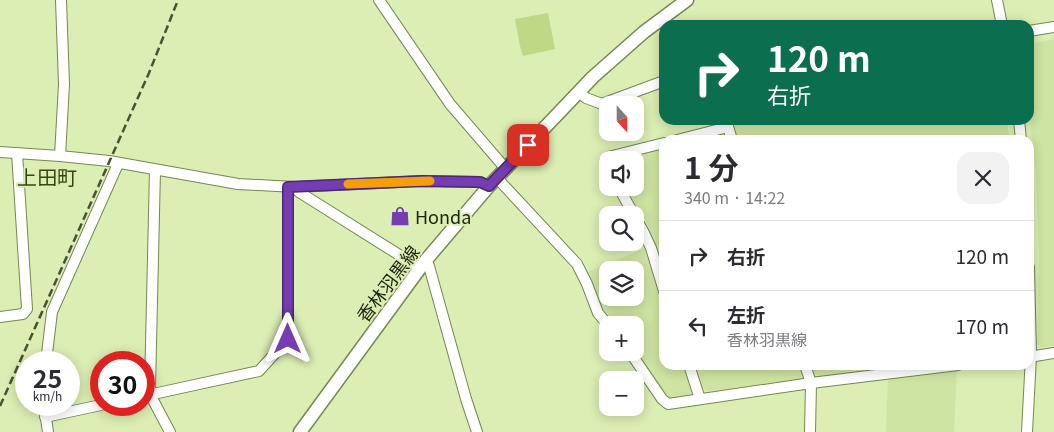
<!DOCTYPE html>
<html lang="ja">
<meta charset="utf-8">
<style>
:root{--surface:#fff;--page:#f2f2f3;--text:#2b2b33;--muted:#7c7c81;--line:#e1e1e2}
body{margin:0;font-family:Georgia,"Noto Sans JP",serif;background:var(--page);color:var(--text);height:100vh;display:flex;flex-direction:column;font-size:19px;white-space:nowrap}
*{box-sizing:border-box;margin:0}
p{font-size:16px;color:var(--muted)}
.icon{flex:none;width:28px;height:28px;fill:none;stroke:currentColor;stroke-width:2;stroke-linecap:round;stroke-linejoin:round}
.map{position:relative;flex:1;overflow:hidden}
.sheet{position:absolute;left:659px;top:135px;width:375px;height:235px;display:flex;flex-direction:column;background:var(--surface);border-radius:15px;box-shadow:0 2px 12px #0003}
.sheet>*{flex:none}
.hud{position:absolute;left:659px;top:20px;width:375px;height:105px;border-radius:15px;box-shadow:0 2px 12px #0003;background:#0b6e4f;color:#fff;overflow:hidden}
.needle{width:32px;rotate:159deg}
.buttons{position:absolute;left:599px;top:96px;display:grid;gap:10px}
.buttons a{display:grid;place-items:center;width:45px;height:45px;border-radius:10px;background:var(--surface);box-shadow:0 2px 12px #0003;font-size:25px}
.speed{position:absolute;left:15px;top:351px;display:flex;gap:10px;font-size:25px;font-weight:700;text-align:center}
.speed>*{display:grid;place-content:center;width:65px;height:65px;border-radius:50%;background:var(--surface);box-shadow:0 2px 12px #0003;line-height:1}
.speed small{font-size:12px;font-weight:400}
.speed .limit{border:8px solid #d22;background:#fff;color:#111}
.pin{position:absolute;display:grid;place-items:center;width:42px;height:42px;color:#fff;margin:-21px;border-radius:10px;box-shadow:0 2px 8px #0006}
.me{position:absolute;width:55px;margin:-28px;rotate:0deg;stroke-linejoin:round;filter:drop-shadow(0 0 4px #0008)}
.turn{display:flex;align-items:center;gap:18px;height:105px;padding:0 25px;font-size:22px}
.turn .icon{width:65px;height:65px;stroke-width:2.5}
.turn b{display:block;font-size:35px;line-height:42px}
.round{display:grid;place-items:center;flex:none;width:52px;height:52px;border-radius:15px;background:var(--page)}
.summary{display:flex;align-items:center;justify-content:space-between;height:85px;padding:0 25px}
h1{font-size:30px;font-weight:700;line-height:38px}
ul{padding:0;list-style:none}
li{display:flex;align-items:center;gap:15px;height:70px;padding:0 25px;border-top:1px solid var(--line)}
li div{flex:1}
li b{display:block;font-size:19px}
li em{font-style:normal}
.map>svg:first-child{display:block}
.built{fill:#cee4a2;fill-rule:evenodd}
.green{fill:#bed885}
.lines{fill:none;stroke-linecap:round;stroke-linejoin:round}
.minor-casing{stroke:#768750;stroke-width:12}
.major-casing{stroke:#768750;stroke-width:15}
.minor{stroke:#fff;stroke-width:10}
.major{stroke:#fff;stroke-width:12}
.rail{stroke:#495233;stroke-width:2.5;stroke-dasharray:8 4;stroke-linecap:butt}
.route-casing{stroke:#4d2774;stroke-width:12}
.route{stroke:#763cb2;stroke-width:9}
.slow{stroke:#f59e0b;stroke-width:9}
.labels{text-anchor:middle;dominant-baseline:central;stroke-width:4;stroke-linejoin:round;paint-order:stroke}
.poi-label{font-size:18px;fill:#1d240d;stroke:#dbeeb3;text-anchor:start}
.street-label{font-size:18px;fill:#1d240d;stroke:#dbeeb3}
.quarter-label{font-size:20px;fill:#37450d;stroke:#dbeeb3}
</style>
<div class="map">
<svg width="1054" height="432" viewBox="0 0 1054 432">
<rect width="100%" height="100%" fill="#dbeeb3"/>
<g class="built">
<polygon points="1054,39 1054,346 1042,347 1037,344 1039,257 1036,174 1029,112 1029,44"/>
<polygon points="730,120 1007,120 1009,140 737,140"/>
<polygon points="664,149 664,273 656,245 645,219 625,188 635,188 635,160 621,160"/>
<path d="M 648,247 L 664,300 L 664,365 L 683,365 L 695,396 L 669,399 L 634,353 L 635,325 L 612,325 L 602,310 L 585,273 ZM 608,270 L 635,270 L 635,298 L 608,298 Z"/>
<polygon points="694,365 800,365 804,376 799,380 708,391 702,388"/>
<polygon points="811,365 917,365 819,376 813,373"/>
<polygon points="957,369 954,432 886,432 888,377"/>
</g>
<polygon class="green" points="548,13 555,49 523,56 520,46 515,19"/>
<g class="lines">
<defs>
<g id="minor">
<polyline points="379,0 450,104 506,169"/>
<polyline points="997,0 1002,25"/>
<polyline points="1029,31 1054,27"/>
<polyline points="579,92 586,98 602,104 664,81"/>
<polyline points="726,120 732,140"/>
<polyline points="1019,120 1021,140"/>
<polyline points="677,140 728,127"/>
<polyline points="0,152 60,156 109,161 238,184 295,187 422,181 480,182 489,186"/>
<polyline points="60,156 64,84 61,0"/>
<polyline points="608,168 605,161 608,157 664,143"/>
<polyline points="155,170 150,388 153,400 170,432"/>
<polyline points="497,178 577,264 587,284 598,313 608,325"/>
<polyline points="295,187 299,192 420,268"/>
<polyline points="619,188 644,233 651,248 664,291"/>
<polyline points="426,260 429,266 466,399 477,432"/>
<polyline points="0,317 23,314 27,309 17,153"/>
<polyline points="630,352 662,399 668,404 811,383 958,365"/>
<polyline points="1029,357 1054,353"/>
<polyline points="46,362 52,312 118,164"/>
<polyline points="689,365 700,399"/>
<polyline points="805,365 811,383 810,432"/>
<polyline points="144,396 259,371 288,339 288,187"/>
<polyline points="44,405 48,432"/>
<polyline points="45,417 101,405"/>
<polyline points="1027,432 1031,356 1029,267"/>
</g>
<polyline id="major" points="300,432 426,260 489,186 593,77 644,32 687,0"/>
</defs>
<use href="#minor" class="minor-casing"/>
<use href="#major" class="major-casing"/>
<use href="#minor" class="minor"/>
<use href="#major" class="major"/>
<polyline class="rail" points="0,406 149,73 178,0"/>
</g>
<g class="lines">
<defs>
<polyline id="route" points="288,339 288,187 422,181 480,182 489,186 528,145"/>
</defs>
<use href="#route" class="route-casing"/>
<use href="#route" class="route"/>
<polyline class="slow" points="348,184 430,181"/>
</g>
<defs>
<symbol id="shop-bare" viewBox="-9 -9 18 18"><path d="M-5-2.5h2.3a2.7 3.5 0 0 1 5.4 0H5L5.5 6h-11ZM-1.5-2.5h3a1.5 2.3 0 0 0-3 0Z" fill="#763cb2" stroke="#dbeeb3" stroke-width="2.5" paint-order="stroke"/></symbol>
</defs>
<g fill-rule="evenodd">
<use href="#shop-bare" x="386" y="202" width="28" height="28"/>
</g>
<g class="labels">
<g class="poi-label">
<text x="415" y="216">Honda</text>
</g>
<g class="street-label">
<text transform="translate(387 283) rotate(-53)">香林羽黒線</text>
</g>
<g class="quarter-label">
<text x="47" y="176">上田町</text>
</g>
</g>
</svg>
<div class="buttons">
<a><svg class="needle" viewBox="-14 -14 28 28"><path d="M0-13l5 13h-10z" fill="#e53935"/><path d="M0 13l5-13h-10z" fill="#7c7c81"/></svg></a>
<a><svg class="icon" aria-label="sound" viewBox="0 0 24 24"><path d="M4 9h4l5-4v14l-5-4H4zM17 9q2 3 0 6"/></svg></a>
<a><svg class="icon" aria-label="search" viewBox="0 0 24 24"><circle cx="10" cy="10" r="6"/><path d="M15 15l6 6"/></svg></a>
<a><svg class="icon" aria-label="layers" viewBox="0 0 24 24"><path d="M12 4l9 5-9 5-9-5zM3 14l9 5 9-5"/></svg></a>
<a>+</a>
<a>−</a>
</div>
<div class="speed"><div>25<small>km/h</small></div><div class="limit">30</div></div>
<div class="pin" style="left:528px;top:145px;background:#d93025"><svg class="icon" aria-label="arrive" viewBox="0 0 24 24"><path d="M6 21V4h12l-3 4 3 4H6"/></svg></div>
<svg class="me" style="left:288px;top:339px" viewBox="-20 -20 40 40"><path d="M0-17L14 15 0 8-14 15z" fill="#763cb2" stroke="#fff" stroke-width="4"/></svg>
<div class="hud">
<div class="turn"><svg class="icon" aria-label="right" viewBox="0 0 24 24"><path d="M7 20v-9h11M14 6l5 5-5 5"/></svg><div><b>120 m</b>右折</div></div>
</div>
<section class="sheet">
<div class="summary"><div><h1>1 分</h1><p>340 m · 14:22</p></div><a class="round"><svg class="icon" aria-label="close" viewBox="0 0 24 24"><path d="M6 6l12 12M18 6L6 18"/></svg></a></div>
<ul>
<li><svg class="icon" aria-label="right" viewBox="0 0 24 24"><path d="M7 20v-9h11M14 6l5 5-5 5"/></svg><div><b>右折</b></div><em>120 m</em></li>
<li><svg class="icon" aria-label="left" viewBox="0 0 24 24"><path d="M17 20v-9H6M10 6l-5 5 5 5"/></svg><div><b>左折</b><p>香林羽黒線</p></div><em>170 m</em></li>
</ul>
</section>
</div>
